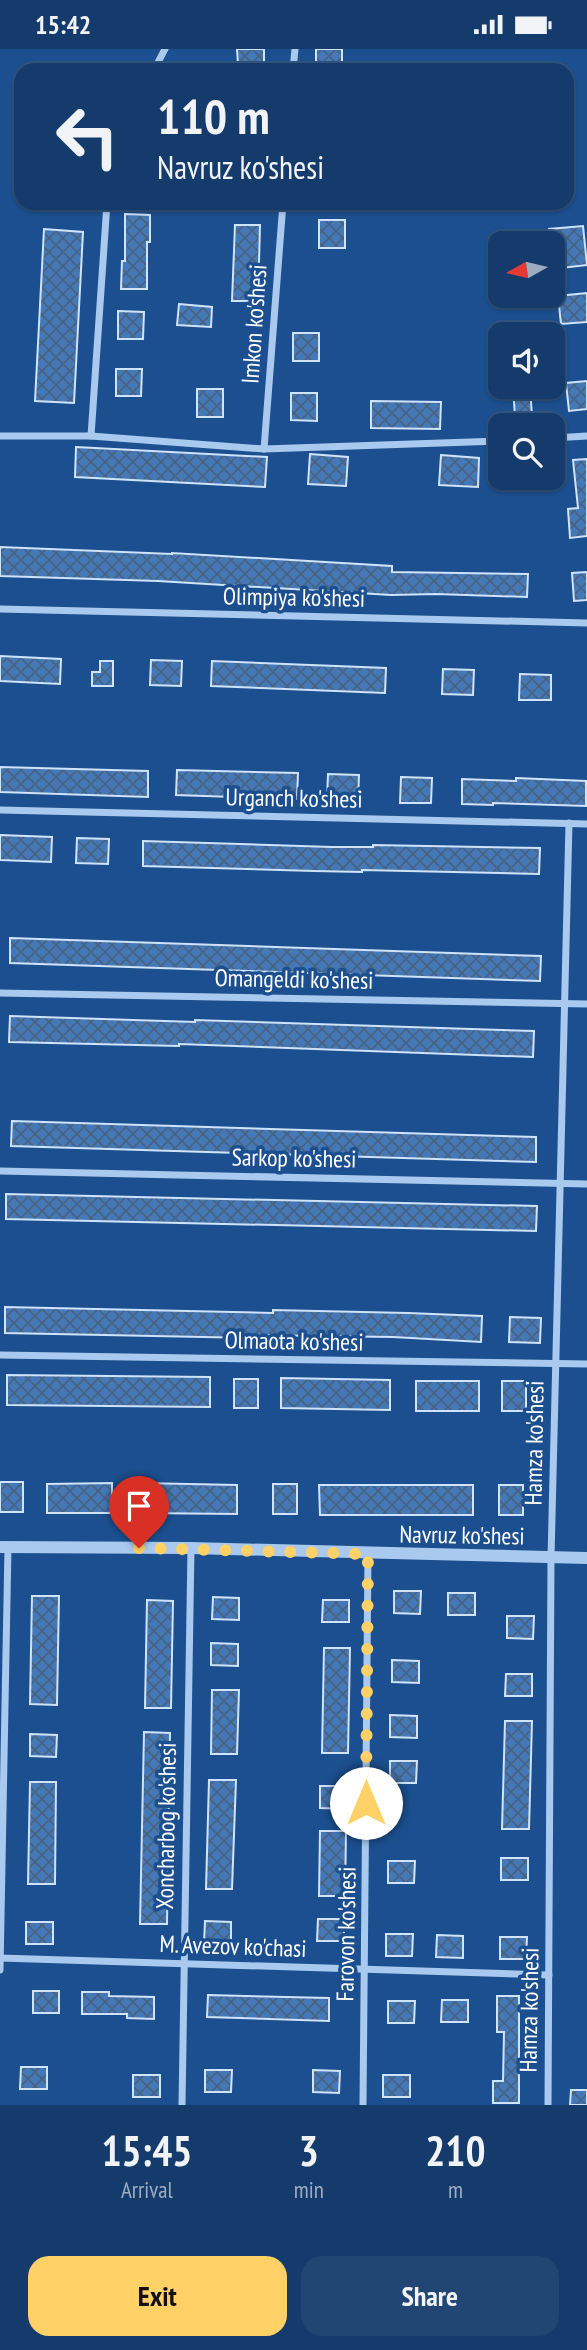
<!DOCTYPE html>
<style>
:root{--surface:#143b6b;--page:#214673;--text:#f1f3f6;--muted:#9dadc1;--line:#33557e;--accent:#ffd166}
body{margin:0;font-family:"PT Sans Narrow",sans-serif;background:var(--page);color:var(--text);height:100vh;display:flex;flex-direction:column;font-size:26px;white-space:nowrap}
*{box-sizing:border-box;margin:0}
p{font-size:23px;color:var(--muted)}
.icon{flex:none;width:38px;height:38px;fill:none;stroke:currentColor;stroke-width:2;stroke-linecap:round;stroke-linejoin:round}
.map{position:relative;height:2056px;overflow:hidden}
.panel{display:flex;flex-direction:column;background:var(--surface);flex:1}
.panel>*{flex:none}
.banner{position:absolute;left:14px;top:14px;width:560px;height:147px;border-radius:21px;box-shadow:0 2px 5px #0004,0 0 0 2px var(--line);background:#143b6b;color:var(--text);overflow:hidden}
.needle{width:46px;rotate:262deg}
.buttons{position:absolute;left:488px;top:182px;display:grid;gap:14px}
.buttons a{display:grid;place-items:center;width:77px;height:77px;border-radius:14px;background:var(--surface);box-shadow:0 2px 5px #0004,0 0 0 2px var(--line);font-size:35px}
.pin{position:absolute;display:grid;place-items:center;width:60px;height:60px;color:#fff;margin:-72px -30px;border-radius:50% 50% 50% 0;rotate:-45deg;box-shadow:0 0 7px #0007}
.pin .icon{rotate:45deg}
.me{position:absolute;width:77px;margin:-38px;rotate:0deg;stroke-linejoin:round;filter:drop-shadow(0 0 5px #0008)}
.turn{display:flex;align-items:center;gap:24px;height:147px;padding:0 28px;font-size:32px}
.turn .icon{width:91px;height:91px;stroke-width:2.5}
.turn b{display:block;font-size:49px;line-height:60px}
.eta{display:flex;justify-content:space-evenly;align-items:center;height:119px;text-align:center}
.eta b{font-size:42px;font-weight:700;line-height:49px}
.button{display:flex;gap:14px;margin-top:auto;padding:14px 28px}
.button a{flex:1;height:80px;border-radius:21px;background:var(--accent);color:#111;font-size:28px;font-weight:700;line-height:80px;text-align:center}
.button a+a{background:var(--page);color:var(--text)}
.status{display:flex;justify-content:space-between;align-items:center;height:49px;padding:0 35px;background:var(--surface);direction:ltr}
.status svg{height:19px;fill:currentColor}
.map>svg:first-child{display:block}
.building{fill:url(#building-cross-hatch);stroke:#cfe3fa;stroke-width:2}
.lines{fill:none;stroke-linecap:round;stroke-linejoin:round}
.minor{stroke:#a9c9ee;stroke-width:7}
.tertiary{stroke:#a9c9ee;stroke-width:12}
.route{stroke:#ffd166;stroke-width:12;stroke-dasharray:0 21.6}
.labels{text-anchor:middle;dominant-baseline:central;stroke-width:7;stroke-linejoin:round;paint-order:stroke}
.street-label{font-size:24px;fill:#fff;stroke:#1b4f8f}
</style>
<div class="status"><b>15:42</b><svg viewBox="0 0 49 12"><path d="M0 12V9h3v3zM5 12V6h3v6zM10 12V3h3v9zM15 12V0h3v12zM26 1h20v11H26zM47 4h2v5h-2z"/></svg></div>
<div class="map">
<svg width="587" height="2056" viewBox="0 0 587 2056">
<defs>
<pattern id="building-cross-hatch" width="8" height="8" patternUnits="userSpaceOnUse" patternTransform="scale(1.75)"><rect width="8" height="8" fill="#4478b7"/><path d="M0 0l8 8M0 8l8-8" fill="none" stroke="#486282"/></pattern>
</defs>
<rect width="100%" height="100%" fill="#1b4f8f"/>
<g class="building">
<polygon points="237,0 264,0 264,15 238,16"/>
<rect x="316" y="0" width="26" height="15"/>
<polygon points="125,165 150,166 150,193 147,193 147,240 121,240 122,212 125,212"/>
<rect x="319" y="171" width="26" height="28"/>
<polygon points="235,176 260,176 258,252 232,252"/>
<polygon points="583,177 587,216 553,220 553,194 550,194 549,180"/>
<polygon points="44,180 83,183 74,354 35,352"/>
<polygon points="587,244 587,273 561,275 558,247"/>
<polygon points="179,255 212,258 211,278 177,276"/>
<polygon points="118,262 144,263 143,290 118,290"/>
<rect x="293" y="284" width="26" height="28"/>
<polygon points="116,320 142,320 141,347 116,347"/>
<polygon points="587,332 587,360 569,362 566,334"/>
<polygon points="513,338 530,338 532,367 515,368"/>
<rect x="197" y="340" width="26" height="28"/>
<polygon points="291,344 317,344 317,372 291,371"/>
<polygon points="371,352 441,353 440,380 371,379"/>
<polygon points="76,398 267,408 265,438 75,428"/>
<polygon points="310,405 348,408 346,437 308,435"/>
<polygon points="441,406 479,409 478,438 439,436"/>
<polygon points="587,410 587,487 570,489 568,460 578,459 573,411"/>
<polygon points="0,498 172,505 172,504 392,517 392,523 528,525 527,548 436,545 391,546 158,532 0,527"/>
<polygon points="587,523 587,551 574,552 572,524"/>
<polygon points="0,607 61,610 60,635 0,632"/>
<polygon points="151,611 182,612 181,637 150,636"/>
<polygon points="100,612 113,612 113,637 92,637 92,623 100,623"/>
<polygon points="212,612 386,619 385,644 211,637"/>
<polygon points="443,620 474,621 473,646 442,645"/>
<polygon points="520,625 551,626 551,651 519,651"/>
<polygon points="0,718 148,722 148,748 0,743"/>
<polygon points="177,721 298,724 297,750 176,746"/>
<polygon points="328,725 359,726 358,751 327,750"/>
<polygon points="401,728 432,729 431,754 400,754"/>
<polygon points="516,729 586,732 586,757 493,754 493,756 462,755 462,730 516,732"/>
<polygon points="0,786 52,788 51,813 0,811"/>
<polygon points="77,789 109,790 108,815 76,814"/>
<polygon points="143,792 332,798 373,798 373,796 540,799 539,825 362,821 362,823 314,822 143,817"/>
<polygon points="10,889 541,907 540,932 10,914"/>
<polygon points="10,967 195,973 195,971 534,982 533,1008 179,995 179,997 9,993"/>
<polygon points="12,1072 536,1088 536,1113 11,1097"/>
<polygon points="6,1145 537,1157 536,1182 6,1170"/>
<polygon points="5,1258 273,1264 273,1261 408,1264 482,1267 481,1293 393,1288 252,1286 252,1289 5,1284"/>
<polygon points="510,1268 541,1269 540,1294 509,1293"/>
<polygon points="7,1326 210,1328 210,1358 7,1356"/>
<polygon points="281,1329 390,1331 390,1361 281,1359"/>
<rect x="234" y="1330" width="24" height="29"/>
<rect x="416" y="1332" width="63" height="30"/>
<rect x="502" y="1332" width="24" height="30"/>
<rect x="0" y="1433" width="23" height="30"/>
<polygon points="112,1434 112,1464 47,1464 47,1435"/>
<polygon points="141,1434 237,1436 237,1465 141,1464"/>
<rect x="273" y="1435" width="24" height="30"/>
<polygon points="319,1436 473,1436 473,1466 320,1466"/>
<rect x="499" y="1436" width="24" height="30"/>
<polygon points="394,1542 421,1542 420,1565 394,1564"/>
<rect x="448" y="1544" width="27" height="22"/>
<polygon points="32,1547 59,1547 57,1656 30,1655"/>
<polygon points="213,1548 239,1549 239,1571 212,1570"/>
<polygon points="147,1551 173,1552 171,1659 145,1659"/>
<polygon points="323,1551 349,1551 349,1573 322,1573"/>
<polygon points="507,1567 534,1567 533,1590 507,1589"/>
<polygon points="211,1594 238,1595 238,1617 211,1616"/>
<polygon points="324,1599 350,1599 348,1704 322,1704"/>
<polygon points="392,1611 419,1612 419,1634 392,1633"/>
<polygon points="506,1625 532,1625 532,1647 505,1647"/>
<polygon points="212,1641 239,1641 237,1705 211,1705"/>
<polygon points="390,1666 417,1667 417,1689 390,1688"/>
<polygon points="505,1672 532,1672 529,1780 502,1780"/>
<polygon points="144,1683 170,1684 167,1875 140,1875"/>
<polygon points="30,1685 57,1686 56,1708 30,1707"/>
<polygon points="390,1712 417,1712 416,1734 390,1734"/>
<polygon points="209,1731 236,1731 232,1840 206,1840"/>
<polygon points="30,1733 56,1733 55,1835 28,1835"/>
<polygon points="320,1737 347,1737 347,1760 320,1759"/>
<polygon points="320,1782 346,1782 345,1847 319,1847"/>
<rect x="501" y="1809" width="27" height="22"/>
<polygon points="388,1812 415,1812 414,1834 388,1834"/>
<polygon points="318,1870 344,1870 344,1892 317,1892"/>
<polygon points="205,1872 231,1873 231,1895 204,1894"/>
<rect x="26" y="1873" width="27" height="22"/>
<polygon points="386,1885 413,1885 412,1907 386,1907"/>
<polygon points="437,1886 463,1887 463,1909 436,1908"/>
<polygon points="500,1888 527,1888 526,1910 500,1910"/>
<rect x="33" y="1942" width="26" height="22"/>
<polygon points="82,1943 109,1943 109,1947 154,1948 154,1970 127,1969 127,1965 82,1965"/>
<polygon points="208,1946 329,1949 329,1972 207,1968"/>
<polygon points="497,1947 519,1947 519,2054 493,2054 493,2032 503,2032 504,1983 497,1983"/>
<polygon points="442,1951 468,1951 468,1973 441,1973"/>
<polygon points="388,1952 415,1952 414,1974 388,1974"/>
<polygon points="21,2018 47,2018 47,2040 20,2040"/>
<polygon points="205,2021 232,2021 231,2043 205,2043"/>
<polygon points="313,2021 340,2022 339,2044 313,2043"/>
<rect x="133" y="2026" width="27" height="22"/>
<rect x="383" y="2026" width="27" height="22"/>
<polygon points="571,2041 587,2041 587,2056 570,2056"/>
</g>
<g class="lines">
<g class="minor">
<polyline points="154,21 165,0"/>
<polyline points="293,21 295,0"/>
<polyline points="0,387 91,387 264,400 500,392"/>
<polyline points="91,387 107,154"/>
<polyline points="553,389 587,387"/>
<polyline points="264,400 283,154"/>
<polyline points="0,560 587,574"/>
<polyline points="0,761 587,775"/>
<polyline points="0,944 587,955"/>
<polyline points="0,1122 587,1135"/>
<polyline points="0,1306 587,1315"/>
<polyline points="0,1909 549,1926"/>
<polyline points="0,1921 8,1498"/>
<polyline points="182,2056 191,1499"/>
<polyline points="363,2056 368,1505"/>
<polyline points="548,2056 551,1509 569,774"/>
</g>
<polyline class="tertiary" points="0,1498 191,1499 587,1509"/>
</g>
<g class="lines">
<polyline class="route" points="139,1499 368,1505 366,1754"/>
</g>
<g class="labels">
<g class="street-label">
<text transform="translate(254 275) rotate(-86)">Imkon ko'shesi</text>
<text transform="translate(294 548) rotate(1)">Olimpiya ko'shesi</text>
<text transform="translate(294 749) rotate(1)">Urganch ko'shesi</text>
<text transform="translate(294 930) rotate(1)">Omangeldi ko'shesi</text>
<text transform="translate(294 1109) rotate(1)">Sarkop ko'shesi</text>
<text transform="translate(294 1292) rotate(1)">Olmaota ko'shesi</text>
<text transform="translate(534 1394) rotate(-89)">Hamza ko'shesi</text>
<text transform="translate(462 1486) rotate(1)">Navruz ko'shesi</text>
<text transform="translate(166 1777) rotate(-89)">Xoncharbog ko'shesi</text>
<text transform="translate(346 1885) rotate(-89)">Farovon ko'shesi</text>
<text transform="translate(233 1897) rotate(2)">M. Avezov ko'chasi</text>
<text transform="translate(529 1961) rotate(-89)">Hamza ko'shesi</text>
</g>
</g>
</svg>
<div class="buttons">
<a><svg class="needle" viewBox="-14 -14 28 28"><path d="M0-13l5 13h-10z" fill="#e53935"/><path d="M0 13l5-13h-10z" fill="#9dadc1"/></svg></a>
<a><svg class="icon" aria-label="sound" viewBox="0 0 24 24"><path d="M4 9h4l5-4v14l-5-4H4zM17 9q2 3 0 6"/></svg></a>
<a><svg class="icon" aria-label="search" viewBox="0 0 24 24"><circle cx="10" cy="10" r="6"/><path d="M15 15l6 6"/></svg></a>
</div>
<div class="pin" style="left:139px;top:1499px;background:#d93025"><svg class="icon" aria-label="arrive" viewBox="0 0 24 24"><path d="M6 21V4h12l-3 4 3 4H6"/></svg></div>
<svg class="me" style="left:366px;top:1754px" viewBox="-20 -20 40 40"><circle r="19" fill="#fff"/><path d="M0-13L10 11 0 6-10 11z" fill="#ffd166"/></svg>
<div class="banner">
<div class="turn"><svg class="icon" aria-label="left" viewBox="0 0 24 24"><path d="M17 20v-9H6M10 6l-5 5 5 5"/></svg><div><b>110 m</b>Navruz ko'shesi</div></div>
</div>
</div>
<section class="panel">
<div class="eta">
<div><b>15:45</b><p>Arrival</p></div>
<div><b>3</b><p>min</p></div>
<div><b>210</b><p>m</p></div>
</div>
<div class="button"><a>Exit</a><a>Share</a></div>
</section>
